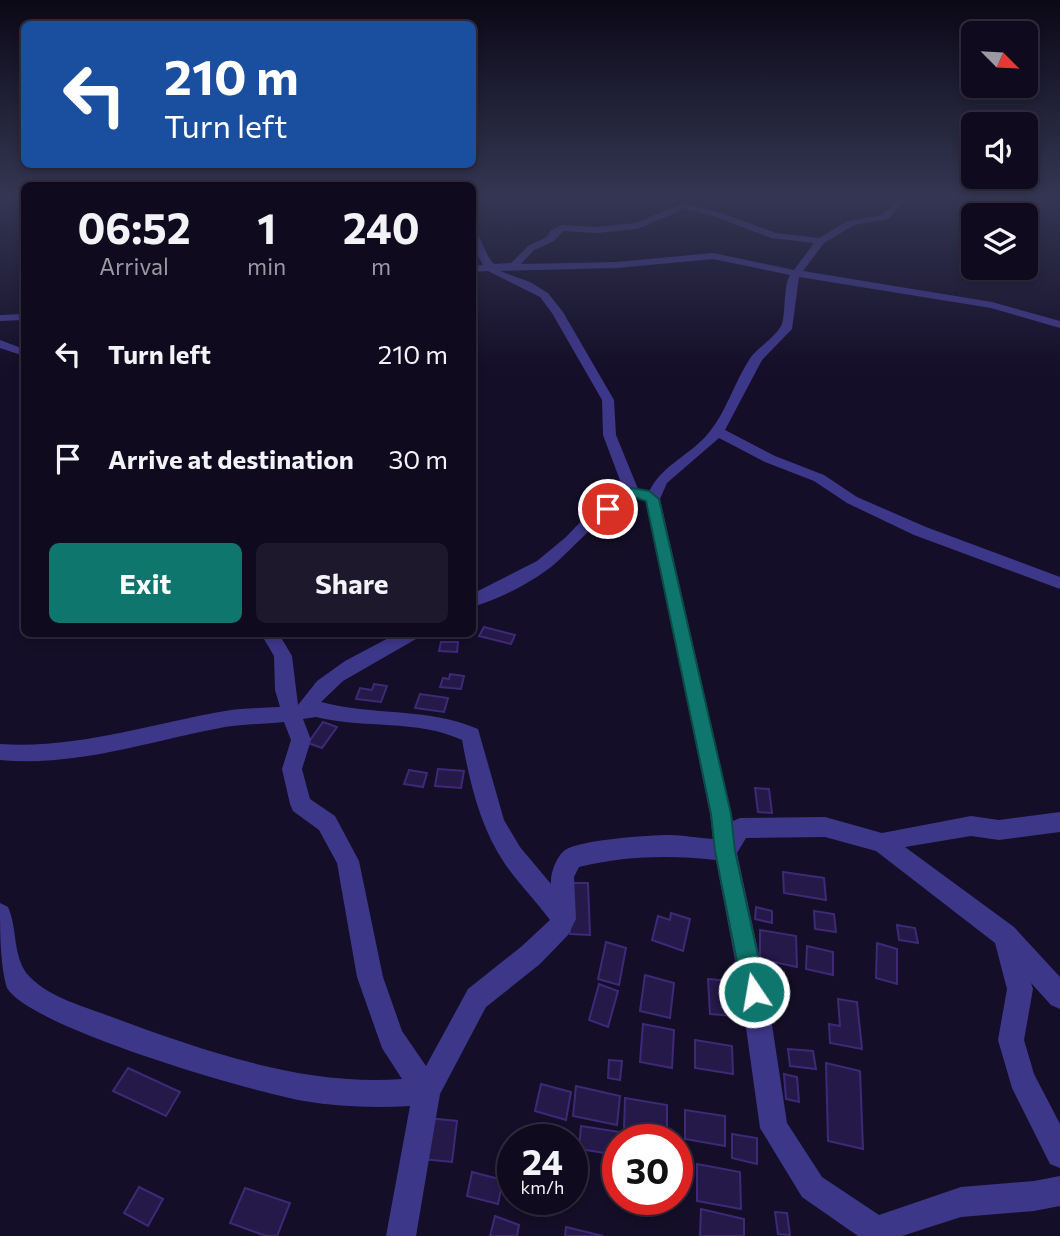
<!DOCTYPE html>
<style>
:root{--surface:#0f0a1e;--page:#1d182b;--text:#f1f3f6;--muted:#9b9aa4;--line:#2f2b3c;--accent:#0f766e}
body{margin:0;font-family:Commissioner,sans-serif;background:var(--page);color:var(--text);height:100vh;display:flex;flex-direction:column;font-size:26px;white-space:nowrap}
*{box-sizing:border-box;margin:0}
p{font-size:23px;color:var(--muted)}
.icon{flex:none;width:38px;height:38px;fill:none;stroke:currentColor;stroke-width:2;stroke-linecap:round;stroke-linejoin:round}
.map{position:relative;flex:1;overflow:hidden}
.drawer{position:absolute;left:21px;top:182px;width:455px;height:455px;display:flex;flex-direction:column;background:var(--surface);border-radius:10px;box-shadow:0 4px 10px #0003,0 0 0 2px var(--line)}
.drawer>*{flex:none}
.banner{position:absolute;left:21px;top:21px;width:455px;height:147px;border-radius:10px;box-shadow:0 4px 10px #0003,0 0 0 2px var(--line);background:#1a4fa0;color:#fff;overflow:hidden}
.needle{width:46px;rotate:114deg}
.buttons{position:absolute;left:961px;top:21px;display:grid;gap:14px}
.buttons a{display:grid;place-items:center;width:77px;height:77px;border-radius:10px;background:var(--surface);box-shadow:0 4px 10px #0003,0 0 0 2px var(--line);font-size:35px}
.speed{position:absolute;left:497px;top:1124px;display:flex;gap:14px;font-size:35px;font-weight:700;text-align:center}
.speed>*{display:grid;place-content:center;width:91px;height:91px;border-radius:50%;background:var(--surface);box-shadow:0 4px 10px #0003,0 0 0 2px var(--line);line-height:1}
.speed small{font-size:18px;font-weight:400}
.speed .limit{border:10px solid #d22;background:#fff;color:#111}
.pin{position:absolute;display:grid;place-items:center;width:60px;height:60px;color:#fff;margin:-30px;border:4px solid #fff;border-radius:50%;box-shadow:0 2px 7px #0007}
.me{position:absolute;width:77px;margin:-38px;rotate:348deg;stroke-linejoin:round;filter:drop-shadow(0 0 5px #0008)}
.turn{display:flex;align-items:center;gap:24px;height:147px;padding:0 28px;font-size:32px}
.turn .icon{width:91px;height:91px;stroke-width:2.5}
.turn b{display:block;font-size:49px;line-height:60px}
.eta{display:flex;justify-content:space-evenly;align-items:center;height:119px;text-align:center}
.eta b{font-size:42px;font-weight:700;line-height:49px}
.cta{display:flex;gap:14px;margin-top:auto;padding:14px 28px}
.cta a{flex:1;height:80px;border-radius:10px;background:var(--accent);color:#fff;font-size:28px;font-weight:700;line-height:80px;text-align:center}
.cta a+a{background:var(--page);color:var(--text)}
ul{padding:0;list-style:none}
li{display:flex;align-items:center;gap:21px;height:105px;padding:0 28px}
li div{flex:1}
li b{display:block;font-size:26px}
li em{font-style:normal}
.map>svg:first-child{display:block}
.building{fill:#25194a;stroke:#3c2a77;stroke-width:2}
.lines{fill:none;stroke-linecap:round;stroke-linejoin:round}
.minor{fill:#3d3789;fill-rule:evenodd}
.route{fill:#0f766e;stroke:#0a4d48;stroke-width:2}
</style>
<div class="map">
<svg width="1060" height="1236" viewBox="0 0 1060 1236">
<rect width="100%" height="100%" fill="#140e28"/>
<g class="building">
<polygon points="484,627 515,635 511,644 479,636"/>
<polygon points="441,642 458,642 457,652 439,651"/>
<polygon points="450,674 464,676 461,689 440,687 443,678 449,679"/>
<polygon points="374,684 387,686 381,702 356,699 360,688 372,690"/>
<polygon points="420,694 448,698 444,712 415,708"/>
<polygon points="323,722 337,727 322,748 308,743"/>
<polygon points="438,769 464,771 461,788 435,786"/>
<polygon points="409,770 427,773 423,787 404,784"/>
<polygon points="755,788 769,789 772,813 758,812"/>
<polygon points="783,872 824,878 826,900 784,893"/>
<polygon points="569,883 588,883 590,935 570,934"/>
<polygon points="756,907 772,911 772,923 755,919"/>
<polygon points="814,911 834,914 836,932 815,929"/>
<polygon points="671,913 690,919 683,951 652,940 658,916 670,920"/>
<polygon points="897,925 915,928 918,943 899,940"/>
<polygon points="760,930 796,936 797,967 760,959"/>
<polygon points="606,942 626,948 619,985 598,979"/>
<polygon points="877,943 897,949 897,984 876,978"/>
<polygon points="807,946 833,952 833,975 806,969"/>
<polygon points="645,975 674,983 670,1018 640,1011"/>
<polygon points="708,979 732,981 735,1016 710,1014"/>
<polygon points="599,984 618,991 608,1027 589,1020"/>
<polygon points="838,999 857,1002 862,1049 830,1043 829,1024 840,1026"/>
<polygon points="643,1024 674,1030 672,1068 640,1062"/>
<polygon points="695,1040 732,1046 733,1074 695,1068"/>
<polygon points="788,1049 813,1051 816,1069 790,1066"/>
<polygon points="609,1060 622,1061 620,1080 608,1078"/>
<polygon points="826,1063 860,1071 863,1149 828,1141"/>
<polygon points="128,1068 180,1092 166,1116 113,1091"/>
<polygon points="784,1074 797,1077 799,1102 786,1099"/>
<polygon points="541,1084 571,1092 566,1120 535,1111"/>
<polygon points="576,1086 620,1096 617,1125 573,1116"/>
<polygon points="625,1098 667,1105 667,1135 624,1129"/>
<polygon points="685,1110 725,1116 725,1146 685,1139"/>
<polygon points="428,1118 457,1121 452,1162 422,1159"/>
<polygon points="581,1126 620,1132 618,1155 579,1149"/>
<polygon points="732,1134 757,1138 757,1164 732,1158"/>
<polygon points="697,1164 740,1172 741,1209 697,1201"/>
<polygon points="472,1172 503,1180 498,1204 467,1196"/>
<polygon points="139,1187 163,1199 148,1226 124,1213"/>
<polygon points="245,1188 290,1203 277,1236 266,1236 230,1223"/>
<polygon points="701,1209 744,1219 744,1236 700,1236"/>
<polygon points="775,1212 787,1213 790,1235 778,1234"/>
<polygon points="495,1216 519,1225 517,1236 490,1236"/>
<polygon points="566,1227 603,1236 565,1236"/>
</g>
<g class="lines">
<g class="minor">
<path d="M 901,197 L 909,197 L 888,219 L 854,225 L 824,243 L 803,271 L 992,302 L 1060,321 L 1060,328 L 991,308 L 799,277 L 792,329 L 762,360 L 725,430 L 775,456 L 824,475 L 857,497 L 926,527 L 1060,577 L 1060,589 L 914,535 L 847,503 L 814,481 L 765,462 L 719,438 L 667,483 L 660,499 L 733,821 L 740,818 L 825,817 L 882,833 L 971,816 L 999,820 L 1060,812 L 1060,832 L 999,840 L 971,836 L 905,847 L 1014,927 L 1060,977 L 1060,1009 L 1051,1005 L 1031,983 L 1033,989 L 1024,1040 L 1034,1074 L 1060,1124 L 1060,1168 L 1050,1164 L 1012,1088 L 998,1040 L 1007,989 L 995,943 L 876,851 L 825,837 L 746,838 L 737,853 L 767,992 L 787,1123 L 822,1177 L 879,1215 L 961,1187 L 1034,1181 L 1060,1176 L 1060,1206 L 1034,1211 L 961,1217 L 902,1236 L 858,1236 L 802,1197 L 760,1128 L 741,992 L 716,860 C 669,855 625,856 579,867 L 574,877 L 576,919 L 568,935 L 540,964 L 486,1007 L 440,1094 L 416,1236 L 386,1236 L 410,1106 C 375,1108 339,1107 304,1101 C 252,1092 31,1028 7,988 C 0,965 0,929 0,903 L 8,907 C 18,929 12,959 30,977 C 50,998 86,1007 112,1017 C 204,1051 302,1086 402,1079 L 382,1048 L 357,977 L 337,863 L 319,830 L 293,811 L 290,804 L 282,769 L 291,740 L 284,722 C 265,724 244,724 225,727 C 149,741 78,767 0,760 L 0,744 C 78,749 150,724 225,711 C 243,708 262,708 280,707 L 275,690 L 274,656 L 261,634 L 279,634 L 292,656 L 298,705 L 317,681 L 345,661 L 396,634 L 419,634 L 416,639 L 343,681 L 321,702 C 373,716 427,707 478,729 L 504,820 L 520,847 L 551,884 C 550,874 556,857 565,850 C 579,840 650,835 669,835 C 683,835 698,838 713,839 L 710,814 L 646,498 C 642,498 639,497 635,497 C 615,500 570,552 551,567 C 529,584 499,599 472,607 L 472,594 L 537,561 L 566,537 L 586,516 L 624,491 L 603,435 L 602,400 L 552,313 L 540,297 L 488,271 L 472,272 L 472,266 L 483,265 L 472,245 L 472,229 C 483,237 484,254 494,264 L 511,263 L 528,246 L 547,237 L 550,231 L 561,225 L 597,227 L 635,223 L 684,203 L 722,213 L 776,233 L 819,238 L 848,221 L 882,215 ZM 685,209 L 716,217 L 771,238 L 814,243 L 794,270 L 713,253 L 617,262 L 521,264 L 534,250 L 554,241 L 563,231 L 597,233 L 637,229 ZM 713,259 L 790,275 C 783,285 786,318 781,326 C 774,338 760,346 751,357 C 734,382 726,414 706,436 C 688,456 660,467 649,492 L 638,489 L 616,435 L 614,400 L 563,312 L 548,293 L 530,282 L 500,271 L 617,268 ZM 316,717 C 363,729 417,719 462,740 C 470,783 480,827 505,864 C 519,884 536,901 550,920 L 522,946 L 468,989 L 426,1066 L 402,1031 L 383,977 L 359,861 L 335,816 L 310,799 L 302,769 L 311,740 L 303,719 Z"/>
<polygon points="24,314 24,320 0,321 0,315"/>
<polygon points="0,340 24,349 24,356 0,348"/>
</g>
</g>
<linearGradient id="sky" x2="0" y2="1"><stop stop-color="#0b0816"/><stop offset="0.53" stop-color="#343653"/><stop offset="1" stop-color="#343653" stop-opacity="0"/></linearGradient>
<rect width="1060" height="370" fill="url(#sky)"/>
<polygon class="route" points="632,488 649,491 659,499 731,814 735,851 766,992 763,1000 754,1004 746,1000 743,992 715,851 711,814 646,501 634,497 608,514 601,509"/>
</svg>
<div class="buttons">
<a><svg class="needle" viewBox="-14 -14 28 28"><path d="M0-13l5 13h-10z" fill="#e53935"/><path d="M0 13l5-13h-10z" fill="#9b9aa4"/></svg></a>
<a><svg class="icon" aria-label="sound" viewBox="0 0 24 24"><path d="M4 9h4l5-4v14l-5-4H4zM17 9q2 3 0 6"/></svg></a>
<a><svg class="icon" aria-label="layers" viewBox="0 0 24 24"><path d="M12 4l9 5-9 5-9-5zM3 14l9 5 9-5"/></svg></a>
</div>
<div class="speed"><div>24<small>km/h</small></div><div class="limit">30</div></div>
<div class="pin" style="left:608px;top:509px;background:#d93025"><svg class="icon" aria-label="arrive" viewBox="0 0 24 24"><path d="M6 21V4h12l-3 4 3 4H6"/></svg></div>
<svg class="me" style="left:754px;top:992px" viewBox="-20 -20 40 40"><circle r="17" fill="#0f766e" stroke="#fff" stroke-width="3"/><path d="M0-11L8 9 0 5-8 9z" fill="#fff"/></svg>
<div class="banner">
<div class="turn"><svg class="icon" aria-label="left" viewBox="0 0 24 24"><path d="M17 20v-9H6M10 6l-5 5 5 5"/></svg><div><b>210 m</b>Turn left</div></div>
</div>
<section class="drawer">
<div class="eta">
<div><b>06:52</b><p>Arrival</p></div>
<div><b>1</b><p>min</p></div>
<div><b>240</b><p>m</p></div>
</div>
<ul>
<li><svg class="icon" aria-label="left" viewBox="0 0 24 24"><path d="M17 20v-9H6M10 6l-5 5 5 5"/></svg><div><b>Turn left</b></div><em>210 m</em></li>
<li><svg class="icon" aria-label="arrive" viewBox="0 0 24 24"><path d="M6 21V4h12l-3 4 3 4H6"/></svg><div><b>Arrive at destination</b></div><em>30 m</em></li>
</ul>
<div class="cta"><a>Exit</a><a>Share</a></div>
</section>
</div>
